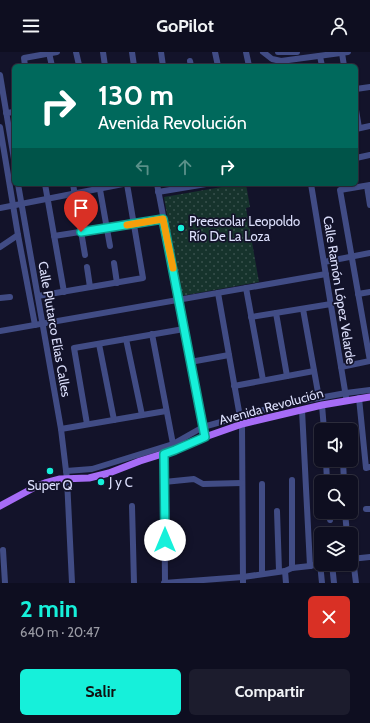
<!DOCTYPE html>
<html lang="es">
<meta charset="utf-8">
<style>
:root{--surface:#0e0e20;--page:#1c1c2d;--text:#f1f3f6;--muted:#9b9ca5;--line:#2e2e3e;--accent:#16f0da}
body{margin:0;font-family:Cabin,sans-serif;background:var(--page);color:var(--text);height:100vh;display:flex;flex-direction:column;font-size:15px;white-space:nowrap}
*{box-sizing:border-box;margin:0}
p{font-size:13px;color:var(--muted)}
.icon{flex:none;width:22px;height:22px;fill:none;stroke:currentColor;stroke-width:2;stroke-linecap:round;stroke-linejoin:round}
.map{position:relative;height:531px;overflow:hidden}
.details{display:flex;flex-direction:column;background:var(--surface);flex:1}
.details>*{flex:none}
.hud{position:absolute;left:12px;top:12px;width:346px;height:122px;border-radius:6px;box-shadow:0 1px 3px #0004,0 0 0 1px var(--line);background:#00695c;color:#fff;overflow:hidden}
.controls{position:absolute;left:314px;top:371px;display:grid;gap:8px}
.controls a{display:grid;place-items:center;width:44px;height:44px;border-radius:6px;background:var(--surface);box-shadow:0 1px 3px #0004,0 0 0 1px var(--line);font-size:20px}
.pin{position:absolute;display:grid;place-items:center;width:34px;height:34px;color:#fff;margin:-41px -17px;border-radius:50% 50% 50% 0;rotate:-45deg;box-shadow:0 0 4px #0007}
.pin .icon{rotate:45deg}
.me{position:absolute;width:44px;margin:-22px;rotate:0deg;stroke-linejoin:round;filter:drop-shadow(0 0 3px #0008)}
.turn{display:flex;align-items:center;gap:14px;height:84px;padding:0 20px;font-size:18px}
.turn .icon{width:52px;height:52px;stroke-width:2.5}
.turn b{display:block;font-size:28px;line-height:34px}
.lanes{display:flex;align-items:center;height:38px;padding:0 20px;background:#0003;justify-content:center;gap:20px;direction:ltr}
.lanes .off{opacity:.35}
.round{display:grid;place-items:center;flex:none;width:42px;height:42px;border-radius:6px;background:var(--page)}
.overview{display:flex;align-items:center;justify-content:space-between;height:68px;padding:0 20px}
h1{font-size:24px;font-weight:700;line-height:30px;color:var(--accent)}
.cta{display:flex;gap:8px;margin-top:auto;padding:8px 20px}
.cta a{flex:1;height:46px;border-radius:6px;background:var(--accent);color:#111;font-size:16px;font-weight:700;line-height:46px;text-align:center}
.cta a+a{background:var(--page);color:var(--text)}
header{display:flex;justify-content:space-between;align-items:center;height:52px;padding:0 20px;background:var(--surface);font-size:18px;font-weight:700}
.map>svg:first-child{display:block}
.grass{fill:url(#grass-dots)}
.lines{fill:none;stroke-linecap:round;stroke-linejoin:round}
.minor{stroke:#414c85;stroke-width:6}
.major{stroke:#a66cf6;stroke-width:7}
.route-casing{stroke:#0e9c8e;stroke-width:10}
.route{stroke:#16f0da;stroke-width:7}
.slow{stroke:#f59e0b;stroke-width:7}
.poi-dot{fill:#16f0da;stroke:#13132a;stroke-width:1.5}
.labels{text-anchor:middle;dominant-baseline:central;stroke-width:3.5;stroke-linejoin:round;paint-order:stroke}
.poi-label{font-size:13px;fill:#dde0fd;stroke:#13132a;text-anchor:start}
.street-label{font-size:13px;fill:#dde0fd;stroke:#13132a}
</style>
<header><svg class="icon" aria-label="menu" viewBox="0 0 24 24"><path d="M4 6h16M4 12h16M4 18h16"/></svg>GoPilot<svg class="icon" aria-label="person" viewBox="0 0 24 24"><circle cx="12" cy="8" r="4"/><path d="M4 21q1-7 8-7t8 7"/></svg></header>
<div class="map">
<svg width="370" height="531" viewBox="0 0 370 531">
<defs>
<pattern id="grass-dots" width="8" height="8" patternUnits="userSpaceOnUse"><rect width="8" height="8" fill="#16332c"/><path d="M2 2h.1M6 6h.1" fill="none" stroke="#37504c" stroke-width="1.8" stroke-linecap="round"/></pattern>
</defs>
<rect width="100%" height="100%" fill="#13132a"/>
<polygon class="grass" points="239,132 246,132 250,155 246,156 259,230 181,244 164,145"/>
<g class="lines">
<g class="minor">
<polyline points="76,0 79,13"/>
<polyline points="103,0 105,14"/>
<polyline points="132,0 134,14"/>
<polyline points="161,0 163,14"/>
<polyline points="215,0 218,14"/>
<polyline points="246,0 249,14"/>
<polyline points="263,0 272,7 281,9 348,0"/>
<polyline points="278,0 297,0"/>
<polyline points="49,1 52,14"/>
<polyline points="342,1 344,14"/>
<polyline points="320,4 322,14"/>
<polyline points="190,9 191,14"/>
<polyline points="25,14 24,6 57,0"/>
<polyline points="0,23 14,107"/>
<polyline points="356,37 370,35"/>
<polyline points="356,58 359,76"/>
<polyline points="6,61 14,60"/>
<polyline points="0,75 18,183 35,273"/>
<polyline points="356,77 370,74"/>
<polyline points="356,106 370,103"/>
<polyline points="18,132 61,377 67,427 72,531"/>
<polyline points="45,132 64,240"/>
<polyline points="73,132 85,203"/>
<polyline points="99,132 110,194"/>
<polyline points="157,132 205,385"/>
<polyline points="311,132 346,345"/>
<polyline points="367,134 370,153"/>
<polyline points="158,140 206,132"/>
<polyline points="0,156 123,132"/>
<polyline points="54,184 163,167"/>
<polyline points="0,195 18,183"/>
<polyline points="324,210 370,201"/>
<polyline points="114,211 117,231"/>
<polyline points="87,215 90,235"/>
<polyline points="246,236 263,328"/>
<polyline points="218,241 240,365"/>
<polyline points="358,242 370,240"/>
<polyline points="38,244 143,226 127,132"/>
<polyline points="0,246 10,245"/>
<polyline points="303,257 319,346"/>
<polyline points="276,261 287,324"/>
<polyline points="251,265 331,252"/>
<polyline points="0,279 326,222"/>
<polyline points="152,282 173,392"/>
<polyline points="126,287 142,363"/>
<polyline points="99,292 114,368"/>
<polyline points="190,310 229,303"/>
<polyline points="341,315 370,309 340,138 370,133"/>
<polyline points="234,334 314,319"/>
<polyline points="359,346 366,416 370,415"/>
<polyline points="322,353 324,378"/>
<polyline points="302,358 310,514"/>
<polyline points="87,372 74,296 184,277"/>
<polyline points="242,372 243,531"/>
<polyline points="61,377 166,359"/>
<polyline points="164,402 165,531"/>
<polyline points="326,408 327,430"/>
<polyline points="343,409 344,430"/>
<polyline points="66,419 92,417 173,392 203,375 281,353 346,341 370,338"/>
<polyline points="292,428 292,516"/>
<polyline points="164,430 194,427 203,432 242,431"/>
<polyline points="262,432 262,522"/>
<polyline points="132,454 134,531"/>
<polyline points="366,457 370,457"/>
<polyline points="277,459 279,519"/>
<polyline points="329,460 330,468"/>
<polyline points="345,460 347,482"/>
<polyline points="3,498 5,531"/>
<polyline points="351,507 370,505"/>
<polyline points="353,507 356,531"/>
<polyline points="320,511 322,531"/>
<polyline points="332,512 334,531"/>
<polyline points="285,519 286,531"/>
<polyline points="164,531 243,525 285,519 292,516 310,514 321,511"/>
</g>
<polyline class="major" points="0,454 37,434 45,431 60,427 89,426 109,421 140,409 175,398 205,385 242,372 322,353 370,345"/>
</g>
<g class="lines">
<defs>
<polyline id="route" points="81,180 163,167 205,385 175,398 164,402 165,488"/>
</defs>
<use href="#route" class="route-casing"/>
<use href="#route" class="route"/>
<polyline class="slow" points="127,173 163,167 173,216"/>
</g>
<g class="poi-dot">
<circle cx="181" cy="176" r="4"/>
<circle cx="50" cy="419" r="4"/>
<circle cx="101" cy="430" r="4"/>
</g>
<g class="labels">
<g class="poi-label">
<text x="189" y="169">Preescolar Leopoldo<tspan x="189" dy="15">Río De La Loza</tspan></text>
<text x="109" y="430">J y C</text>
<text x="50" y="433" text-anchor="middle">Super Q</text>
</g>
<g class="street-label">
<text transform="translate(340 238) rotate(81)">Calle Ramón López Velarde</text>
<text transform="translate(55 277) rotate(80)">Calle Plutarco Elías Calles</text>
<text transform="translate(271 354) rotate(-15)">Avenida Revolución</text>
</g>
</g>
</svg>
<div class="controls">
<a><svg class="icon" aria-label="sound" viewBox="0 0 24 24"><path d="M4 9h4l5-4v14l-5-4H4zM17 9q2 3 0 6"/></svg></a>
<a><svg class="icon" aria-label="search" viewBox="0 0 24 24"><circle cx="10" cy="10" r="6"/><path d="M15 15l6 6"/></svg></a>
<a><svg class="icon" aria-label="layers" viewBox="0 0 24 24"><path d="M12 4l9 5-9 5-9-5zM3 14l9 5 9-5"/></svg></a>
</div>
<div class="pin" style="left:81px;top:180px;background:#d93025"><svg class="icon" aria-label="arrive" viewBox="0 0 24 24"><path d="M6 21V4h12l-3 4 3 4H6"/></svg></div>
<svg class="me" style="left:165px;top:488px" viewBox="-20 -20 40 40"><circle r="19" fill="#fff"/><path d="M0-13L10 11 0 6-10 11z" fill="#16f0da"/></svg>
<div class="hud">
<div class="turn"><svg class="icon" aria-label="right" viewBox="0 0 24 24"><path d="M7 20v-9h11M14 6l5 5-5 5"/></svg><div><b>130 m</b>Avenida Revolución</div></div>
<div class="lanes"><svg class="icon off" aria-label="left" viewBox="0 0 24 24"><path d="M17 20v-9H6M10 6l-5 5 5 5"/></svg><svg class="icon off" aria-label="ahead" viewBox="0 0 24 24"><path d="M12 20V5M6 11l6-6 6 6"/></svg><svg class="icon" aria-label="right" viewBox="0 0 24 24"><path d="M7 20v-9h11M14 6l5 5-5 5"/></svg></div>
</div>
</div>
<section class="details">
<div class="overview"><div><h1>2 min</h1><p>640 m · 20:47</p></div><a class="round" style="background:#d93025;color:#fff"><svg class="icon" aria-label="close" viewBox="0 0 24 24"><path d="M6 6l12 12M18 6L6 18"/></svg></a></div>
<div class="cta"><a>Salir</a><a>Compartir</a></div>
</section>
